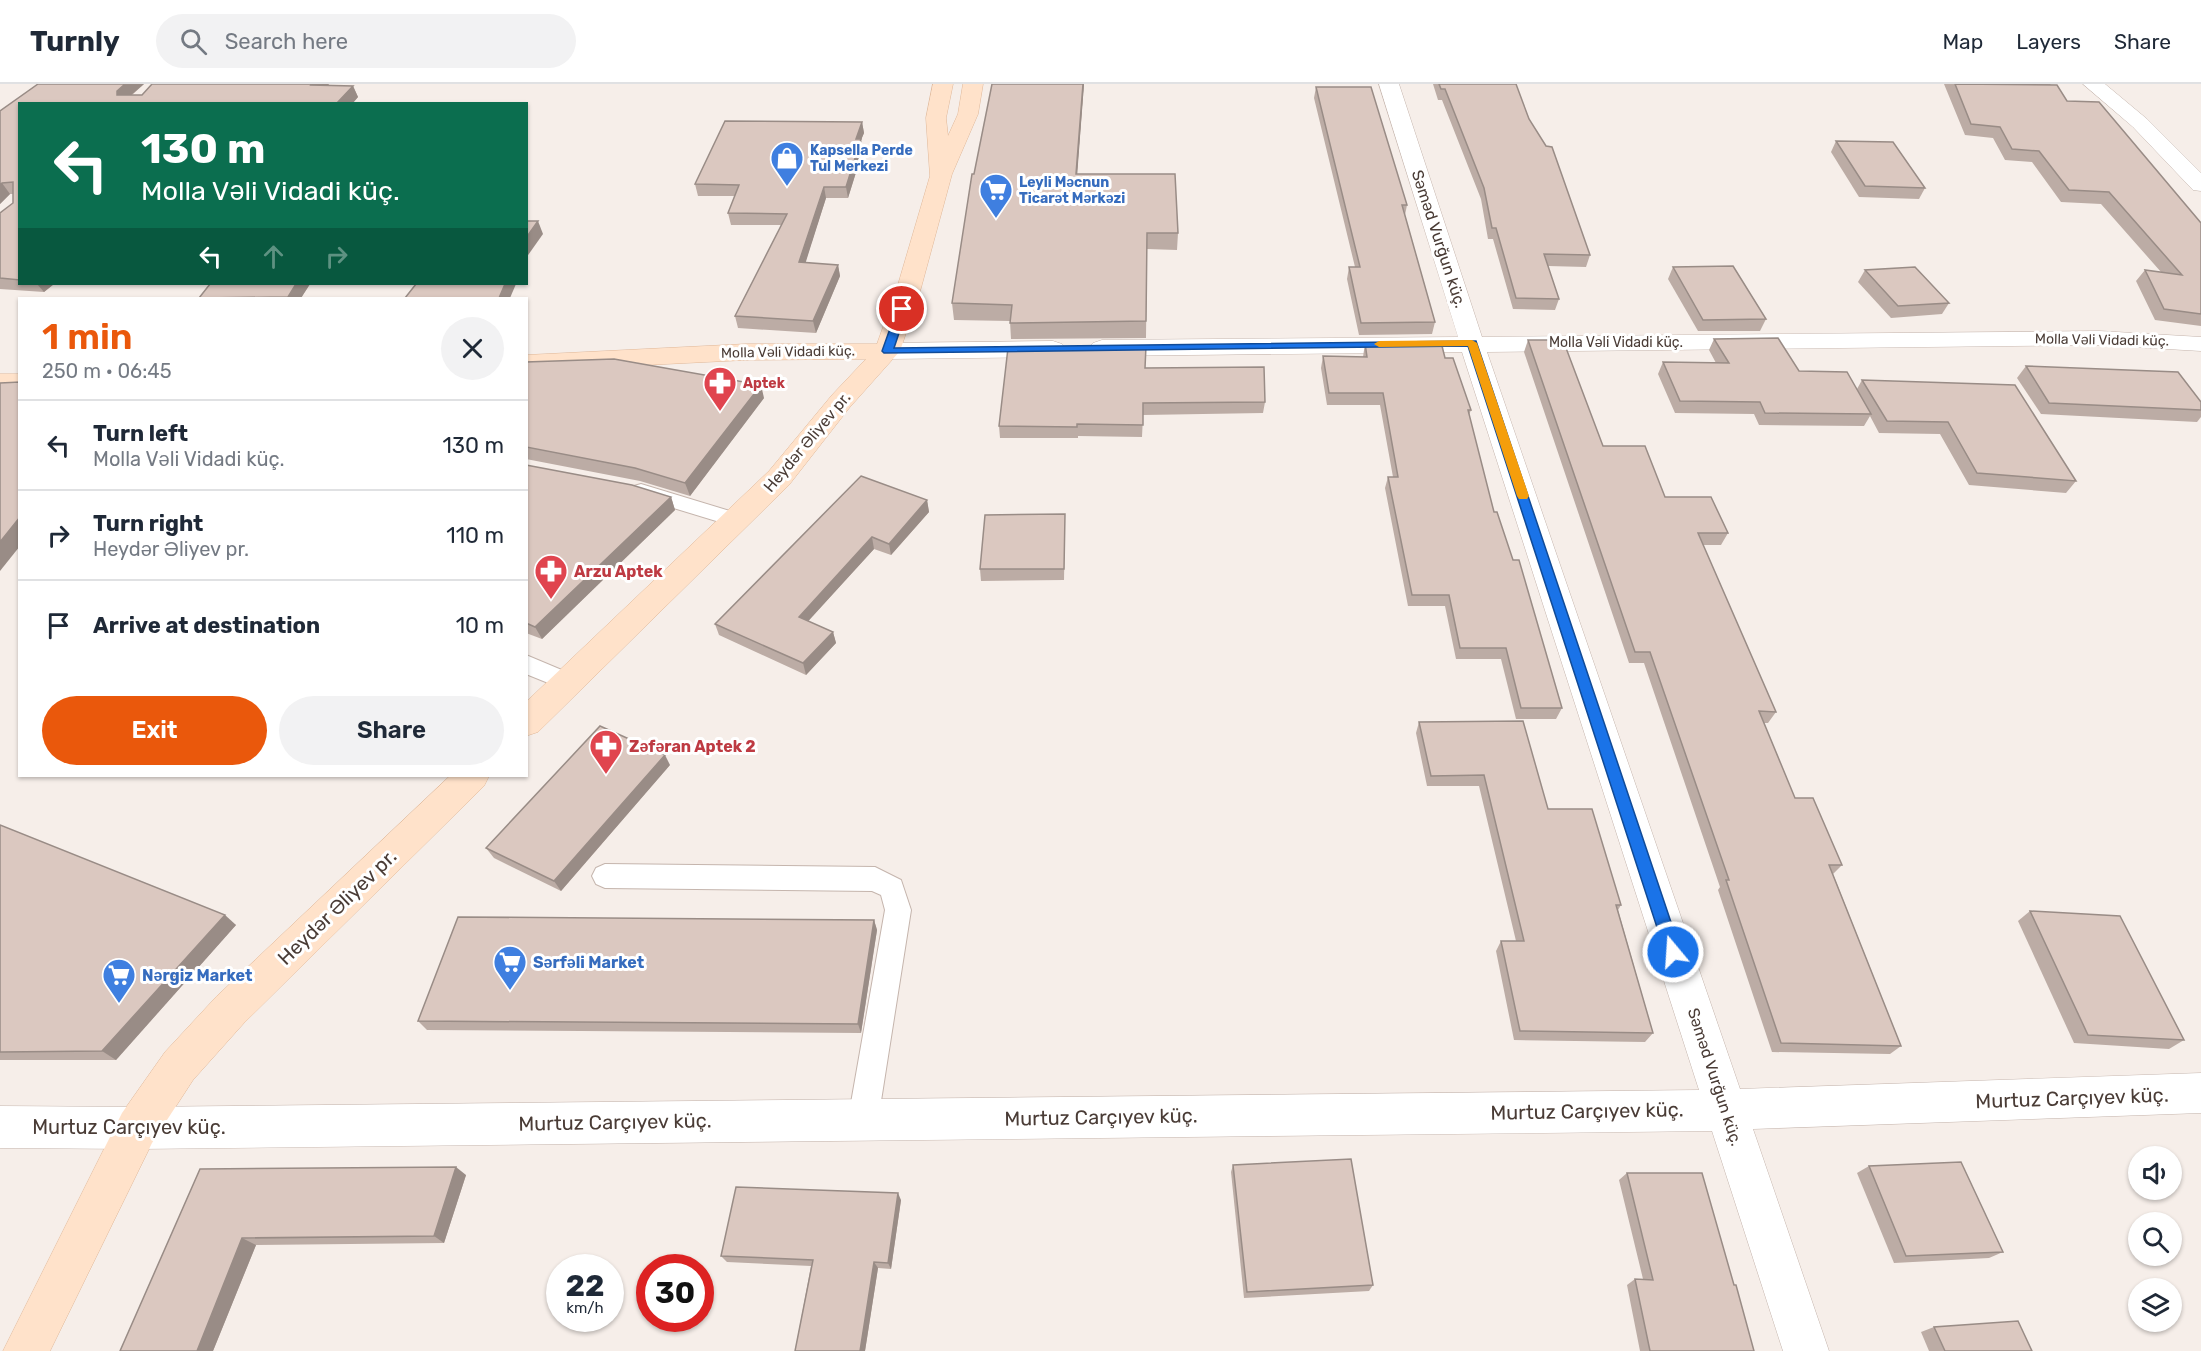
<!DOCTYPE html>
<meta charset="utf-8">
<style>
:root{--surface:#fff;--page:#f2f2f3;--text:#1f2937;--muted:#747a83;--line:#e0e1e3;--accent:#ea580c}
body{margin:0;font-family:Rubik,sans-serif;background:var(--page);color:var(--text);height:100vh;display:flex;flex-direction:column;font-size:22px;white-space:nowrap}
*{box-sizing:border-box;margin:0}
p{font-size:20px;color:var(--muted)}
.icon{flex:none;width:33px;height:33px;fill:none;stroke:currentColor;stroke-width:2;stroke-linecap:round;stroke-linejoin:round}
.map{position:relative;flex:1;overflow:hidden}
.drawer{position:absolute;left:18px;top:213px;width:510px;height:480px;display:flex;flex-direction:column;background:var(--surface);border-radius:0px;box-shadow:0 2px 4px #0004}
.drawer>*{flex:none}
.hud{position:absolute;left:18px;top:18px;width:510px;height:183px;border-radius:0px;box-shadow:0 2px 4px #0004;background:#0b6e4f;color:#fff;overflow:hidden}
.fabs{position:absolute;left:2128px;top:1062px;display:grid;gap:12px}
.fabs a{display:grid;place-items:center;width:54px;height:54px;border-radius:50%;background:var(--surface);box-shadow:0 2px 4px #0004;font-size:30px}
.speed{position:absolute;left:546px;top:1170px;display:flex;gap:12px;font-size:30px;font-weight:700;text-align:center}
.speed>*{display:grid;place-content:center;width:78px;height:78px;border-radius:50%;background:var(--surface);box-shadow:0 2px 4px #0004;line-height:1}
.speed small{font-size:15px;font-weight:400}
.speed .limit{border:9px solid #d22;background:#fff;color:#111}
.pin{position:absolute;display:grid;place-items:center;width:51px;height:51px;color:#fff;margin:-26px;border:3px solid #fff;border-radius:50%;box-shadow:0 2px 6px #0007}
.me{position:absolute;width:66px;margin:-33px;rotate:342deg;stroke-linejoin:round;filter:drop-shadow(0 0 4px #0008)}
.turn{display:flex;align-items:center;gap:21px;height:126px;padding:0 24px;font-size:27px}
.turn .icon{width:78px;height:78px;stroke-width:2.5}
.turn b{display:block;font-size:42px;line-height:51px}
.lanes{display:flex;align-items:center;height:57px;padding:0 24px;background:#0003;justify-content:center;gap:30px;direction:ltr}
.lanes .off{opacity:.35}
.round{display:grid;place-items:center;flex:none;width:63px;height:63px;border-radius:32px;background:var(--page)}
.head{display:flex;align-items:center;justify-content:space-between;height:102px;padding:0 24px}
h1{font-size:36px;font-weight:600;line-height:45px;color:var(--accent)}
.button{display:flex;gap:12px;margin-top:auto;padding:12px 24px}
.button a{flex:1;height:69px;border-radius:36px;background:var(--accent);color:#fff;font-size:24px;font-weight:600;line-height:69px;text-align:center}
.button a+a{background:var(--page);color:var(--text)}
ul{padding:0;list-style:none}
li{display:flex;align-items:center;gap:18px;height:90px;padding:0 24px;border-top:2px solid var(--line)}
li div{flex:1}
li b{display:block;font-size:22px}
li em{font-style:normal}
header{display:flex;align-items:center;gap:36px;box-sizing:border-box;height:84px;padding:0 30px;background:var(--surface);border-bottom:2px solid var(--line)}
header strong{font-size:28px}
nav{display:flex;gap:33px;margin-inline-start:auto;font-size:21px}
.search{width:420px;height:54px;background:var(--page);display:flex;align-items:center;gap:15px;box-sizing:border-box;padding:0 21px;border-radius:33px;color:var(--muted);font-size:22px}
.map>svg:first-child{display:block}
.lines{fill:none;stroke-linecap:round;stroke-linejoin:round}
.lane-casing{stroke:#c5b5ad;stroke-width:2}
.street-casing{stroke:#c5b5ad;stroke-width:1}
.secondary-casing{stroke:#e0b899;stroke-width:1}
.lane{fill:#fff;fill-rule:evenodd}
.street{fill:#fff;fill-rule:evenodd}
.secondary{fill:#ffe2ca;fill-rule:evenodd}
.wall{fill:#bcaca5}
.shaded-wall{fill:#998c86}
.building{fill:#dbc8c0;stroke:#998c86;stroke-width:1.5}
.route{fill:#1a73e8;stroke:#114b97;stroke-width:1.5}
.slow{fill:#f59e0b}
.labels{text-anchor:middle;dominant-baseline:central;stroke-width:6;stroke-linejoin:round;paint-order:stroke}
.far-shop-label{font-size:14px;font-weight:bold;fill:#366cbe;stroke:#fff;text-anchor:start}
.far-street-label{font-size:14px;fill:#4a3c36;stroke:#fff}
.far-health-label{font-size:14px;font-weight:bold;fill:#be3a42;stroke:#fff;text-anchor:start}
.street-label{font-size:16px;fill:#4a3c36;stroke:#fff}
.health-label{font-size:16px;font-weight:bold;fill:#be3a42;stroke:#fff;text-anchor:start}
.shop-label{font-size:16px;font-weight:bold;fill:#366cbe;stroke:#fff;text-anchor:start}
.near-street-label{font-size:20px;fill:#4a3c36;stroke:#fff}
</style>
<header>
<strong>Turnly</strong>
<div class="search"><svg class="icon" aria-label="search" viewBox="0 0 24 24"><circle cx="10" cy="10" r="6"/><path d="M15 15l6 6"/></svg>Search here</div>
<nav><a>Map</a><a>Layers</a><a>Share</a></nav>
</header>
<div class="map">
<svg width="2201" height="1267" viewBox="0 0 2201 1267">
<rect width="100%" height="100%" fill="#f6eee9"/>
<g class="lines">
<defs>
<g id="lane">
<polygon points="641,400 743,431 746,436 743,441 736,443 634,412 631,407 634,402"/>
<polygon points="526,571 576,592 580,598 576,604 568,607 526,590"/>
<polygon points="605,780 875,783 901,796 911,826 878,1036 874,1047 863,1051 852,1047 848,1036 885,826 881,811 872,807 605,804 596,800 592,792 596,784"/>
</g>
<g id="street">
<polygon points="1379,0 1399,0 1482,253 2099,247 2201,253 2201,267 2099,261 1487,268 1740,1005 2201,989 2201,1029 1753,1045 1829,1267 1783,1267 1712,1047 137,1065 0,1064 0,1022 137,1023 1699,1006 1462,268 1102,272 1093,269 1089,264 1093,259 1102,256 1458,253"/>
<polygon points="2083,0 2105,0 2147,35 2201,89 2201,107 2193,106 2133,43"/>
<polygon points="1053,257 1062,260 1066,265 1062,270 1053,273 887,275 878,272 874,267 878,262 887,259"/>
</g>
<g id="secondary">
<polygon points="933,0 953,0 946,34 948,52 958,30 963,0 983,0 978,30 952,90 921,204 900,267 850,323 789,401 538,648 526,652 526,618 769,387 832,311 866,275 746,276 526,287 526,271 746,260 877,260 897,204 930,92 926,34"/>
<rect x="0" y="290" width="20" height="16"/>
<polygon points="450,692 489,692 484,702 244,939 193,996 152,1059 50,1267 3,1267 122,1029 165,968 216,913"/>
</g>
</defs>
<use href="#lane" class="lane-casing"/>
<use href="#street" class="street-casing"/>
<use href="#secondary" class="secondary-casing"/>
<use href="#lane" class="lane"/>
<use href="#street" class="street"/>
<use href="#secondary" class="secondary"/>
</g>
<g class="wall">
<polygon points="38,0 144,0 132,11 142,11 152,0 329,0 328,2 353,2 358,13 352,20 20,20 20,200 54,200 44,208 0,205 0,129 13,119 13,110 10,110 0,120 0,27"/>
<polygon points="992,0 1084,0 1077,90 1178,149 1177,166 1147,165 1146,254 1011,255 1010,237 954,236 952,219"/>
<polygon points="1433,0 1516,0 1529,35 1590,171 1586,183 1548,182 1559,215 1555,226 1513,225 1493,155 1488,155 1481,115 1442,16 1438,16"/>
<polygon points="1944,0 2050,0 2067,17 2201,139 2201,242 2155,236 2136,197 2145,186 2161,188 2101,120 2061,118 2032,78 2005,76 1993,54 1965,51"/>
<polygon points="1316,3 1407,121 1405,131 1435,238 1432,250 1359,251 1347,195 1349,183 1355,183 1314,14"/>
<polygon points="862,38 864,49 861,56 863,66 848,114 826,114 805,179 838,181 840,192 816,249 738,244 735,232 782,141 731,141 728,129 735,112 698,112 695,100"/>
<polygon points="1836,57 1925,104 1919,115 1859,113 1831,68"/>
<polygon points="1673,183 1766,235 1760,247 1698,247 1668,195"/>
<polygon points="1865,186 1949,219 1942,230 1891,234 1858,198"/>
<polygon points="210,200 310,200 301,214 199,214"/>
<polygon points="1714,255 1799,287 1857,305 1862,296 2076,397 2066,409 1969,401 1940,350 1879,349 1870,332 1864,342 1759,341 1754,330 1675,329 1658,290 1663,278 1716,279 1709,266"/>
<polygon points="1528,256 1603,362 1665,413 1728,449 1721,461 1703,461 1776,628 1768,639 1764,639 1795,714 1842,781 1833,790 1901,962 1890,970 1772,968 1718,806 1720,803 1644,579 1629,579 1524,268"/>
<polygon points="1365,259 1445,274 1471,326 1469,331 1494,428 1513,476 1562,624 1556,635 1516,635 1501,575 1456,575 1445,522 1408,522 1385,404 1388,393 1393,393 1380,321 1327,321 1321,284 1323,272 1363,273"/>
<polygon points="526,278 764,314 690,412 640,397 526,375"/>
<polygon points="2026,282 2201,318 2201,333 2197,338 2041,330 2017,294"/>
<polygon points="1145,284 1265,318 1263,329 1143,331 1142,353 1078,352 1078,354 1000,354 999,342"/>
<polygon points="526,381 671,413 675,426 542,555 526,549"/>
<polygon points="927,416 929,428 891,471 874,465 808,537 833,548 836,559 806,591 719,551 715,540"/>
<polygon points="1065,442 1064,496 981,497 980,485"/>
<polygon points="1419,638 1548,725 1621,821 1618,826 1653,949 1645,958 1514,956 1496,867 1501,857 1516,857 1479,702 1427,702 1416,649"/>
<polygon points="670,681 561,807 494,774 486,764"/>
<polygon points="0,741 236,841 116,976 0,976"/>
<polygon points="2030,827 2184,956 2169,965 2074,959 2018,837"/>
<polygon points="874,836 877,846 861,949 427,946 418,937"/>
<polygon points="1233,1081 1373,1201 1369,1207 1244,1214 1231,1088"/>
<polygon points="1869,1082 2003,1168 1989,1174 1894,1179 1857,1089"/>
<polygon points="200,1085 466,1091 444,1159 256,1161 213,1267 120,1267"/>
<polygon points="1627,1089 1734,1201 1754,1267 1640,1267 1627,1201 1635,1195 1643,1195 1619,1096"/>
<polygon points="901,1116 891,1185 878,1184 865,1267 795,1267 811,1182 727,1178 721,1172"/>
<polygon points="1934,1243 2032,1267 1929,1267 1921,1248"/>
</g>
<g class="shaded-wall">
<polygon points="125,0 144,0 123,18 117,11 117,7"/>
<polygon points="312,0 329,0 317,12 311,1"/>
<polygon points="1083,0 1084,0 1076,106 1076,90"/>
<polygon points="353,2 358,13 352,20 336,20"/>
<polygon points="862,38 864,49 861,56 863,66 848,114 846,103 856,55"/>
<polygon points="2,99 10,110 0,120 0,101"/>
<polygon points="824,103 826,114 802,190 799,178"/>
<polygon points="538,137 543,150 526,174 526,154"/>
<polygon points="838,181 840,192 816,249 813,237"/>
<polygon points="37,200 54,200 44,208"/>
<polygon points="296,200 310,200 301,214 289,214 288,213"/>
<polygon points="505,200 516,200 510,214 499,214"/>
<polygon points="761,301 764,314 690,412 685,399"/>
<polygon points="671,413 675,426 542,555 535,543"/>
<polygon points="927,416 929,428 891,471 889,460"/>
<polygon points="20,433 20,462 0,487 0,458"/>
<polygon points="872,453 874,465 802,544 799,533"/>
<polygon points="833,548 836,559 806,591 803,579"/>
<polygon points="665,671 670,681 561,807 554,797"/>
<polygon points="225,831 236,841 116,976 102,967"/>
<polygon points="874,836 877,846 861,949 858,940"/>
<polygon points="456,1083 466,1091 444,1159 434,1152"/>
<polygon points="898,1109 901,1116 891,1185 888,1179"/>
<polygon points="242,1154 256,1161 213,1267 197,1267"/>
<polygon points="874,1178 878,1184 865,1267 860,1267"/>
</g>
<g class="building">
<polygon points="38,0 125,0 117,7 117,11 142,11 152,0 312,0 311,1 353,2 336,20 20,20 20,196 0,194 0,129 13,119 13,98 2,99 0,101 0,27"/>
<polygon points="992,0 1083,0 1076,90 1175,90 1178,149 1147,149 1146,237 1010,239 1012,221 952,219 972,90 974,90"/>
<polygon points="1439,0 1516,0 1529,35 1546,62 1552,63 1590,171 1544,170 1559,215 1516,214 1496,144 1492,144 1484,104 1445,5 1441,5"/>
<polygon points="1955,0 2057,1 2067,17 2099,18 2201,139 2201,230 2164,225 2145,186 2182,191 2109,108 2069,106 2039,67 2012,65 2000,43 1971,40"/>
<polygon points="1316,3 1371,3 1407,121 1402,121 1435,238 1361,239 1349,183 1360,183"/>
<polygon points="725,37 862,38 856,55 861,55 846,103 824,103 799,178 838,181 813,237 735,232 787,130 728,129 739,101 695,100"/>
<polygon points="1836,57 1893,58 1925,104 1865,102"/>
<polygon points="526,137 538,137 526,154"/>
<polygon points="1733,182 1766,235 1703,236 1673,183"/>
<polygon points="1915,183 1949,219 1898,222 1865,186"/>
<polygon points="210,200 296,200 288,213 199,214"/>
<polygon points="416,200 505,200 499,214 405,214"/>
<polygon points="1778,254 1799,287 1847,288 1871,330 1765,329 1760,318 1680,317 1663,278 1729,279 1714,255"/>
<polygon points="1528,256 1563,256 1603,362 1645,362 1665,413 1711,413 1728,449 1698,449 1776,628 1759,627 1795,714 1813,714 1842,781 1829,781 1901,962 1781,959 1726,796 1729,796 1650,568 1635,568"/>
<polygon points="1441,258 1445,274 1453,274 1471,326 1468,326 1494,428 1497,428 1513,476 1519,476 1562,624 1521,624 1506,564 1460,564 1449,511 1412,511 1388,393 1398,393 1383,309 1329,309 1323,272 1367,273 1365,259"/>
<polygon points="1146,262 1145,284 1264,283 1265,318 1143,319 1143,341 1077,340 1077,343 999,342 1008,264"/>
<polygon points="614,275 761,301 685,399 635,384 526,363 526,278"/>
<polygon points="2026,282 2178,288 2201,318 2201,326 2049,319"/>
<polygon points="1862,296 2015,301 2076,397 1977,389 1948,338 1887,337"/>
<polygon points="20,298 20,433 0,458 0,299"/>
<polygon points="526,381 632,401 671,413 535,543 526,539"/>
<polygon points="861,392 927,416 889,460 872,453 799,533 833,548 803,579 715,540"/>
<polygon points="1065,430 1064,485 980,485 985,431"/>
<polygon points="1523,637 1548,725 1592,725 1621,821 1616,821 1653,949 1520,947 1501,857 1524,857 1484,691 1431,692 1419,638"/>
<polygon points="600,642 665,671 554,797 486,764"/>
<polygon points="0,741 225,831 102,967 0,968"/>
<polygon points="2030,827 2120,832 2184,956 2088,951"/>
<polygon points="458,833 874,836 858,940 418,937"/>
<polygon points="1351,1075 1373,1201 1247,1208 1233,1081"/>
<polygon points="1961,1078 2003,1168 1906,1172 1869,1082"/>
<polygon points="456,1083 434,1152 242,1154 197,1267 120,1267 200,1085"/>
<polygon points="1627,1089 1702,1089 1734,1201 1736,1201 1754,1267 1650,1267 1635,1195 1653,1196"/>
<polygon points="736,1103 898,1109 888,1179 874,1178 860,1267 795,1267 813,1176 721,1172"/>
<polygon points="2018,1237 2032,1267 1945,1267 1934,1243"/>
</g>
<polygon class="route" points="902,222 907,225 894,264 1476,257 1681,868 1679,873 1673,875 1668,873 1665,868 1468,262 884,269 882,267 897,225"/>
<polygon class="slow" points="1472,256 1477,259 1529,412 1527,415 1519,415 1517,412 1468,262 1379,263 1374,260 1379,257"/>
<defs>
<symbol id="shop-pin" viewBox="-11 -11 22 30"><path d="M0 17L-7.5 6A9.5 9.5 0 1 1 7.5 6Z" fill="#3f7fe0" stroke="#fff"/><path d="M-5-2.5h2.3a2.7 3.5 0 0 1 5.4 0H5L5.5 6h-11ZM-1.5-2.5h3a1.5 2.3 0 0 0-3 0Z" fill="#fff"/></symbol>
<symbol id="supermarket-pin" viewBox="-11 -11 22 30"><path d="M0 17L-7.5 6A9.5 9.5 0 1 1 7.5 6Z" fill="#3f7fe0" stroke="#fff"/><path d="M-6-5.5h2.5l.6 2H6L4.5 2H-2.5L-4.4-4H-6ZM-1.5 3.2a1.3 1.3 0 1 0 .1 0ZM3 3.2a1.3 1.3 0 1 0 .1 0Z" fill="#fff"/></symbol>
<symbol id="pharmacy-pin" viewBox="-11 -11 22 30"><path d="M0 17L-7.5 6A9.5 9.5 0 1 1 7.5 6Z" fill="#e0444e" stroke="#fff"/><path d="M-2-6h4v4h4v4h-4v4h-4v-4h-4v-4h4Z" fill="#fff"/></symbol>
</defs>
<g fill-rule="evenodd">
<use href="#shop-pin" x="768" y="55" width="38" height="52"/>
<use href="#supermarket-pin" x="977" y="87" width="38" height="52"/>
<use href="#pharmacy-pin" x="701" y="280" width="38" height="52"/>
<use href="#pharmacy-pin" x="532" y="468" width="38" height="52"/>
<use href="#pharmacy-pin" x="587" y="643" width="38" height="52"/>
<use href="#supermarket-pin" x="491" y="859" width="38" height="52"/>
<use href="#supermarket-pin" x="100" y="872" width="38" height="52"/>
</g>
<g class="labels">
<g class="far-shop-label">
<text x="810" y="66">Kapsella Perde<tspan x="810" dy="16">Tul Merkezi</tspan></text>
<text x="1019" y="98">Leyli Məcnun<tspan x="1019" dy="16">Ticarət Mərkəzi</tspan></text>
</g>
<g class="far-street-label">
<text transform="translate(2102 256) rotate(1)">Molla Vəli Vidadi küç.</text>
<text x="1616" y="258">Molla Vəli Vidadi küç.</text>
<text transform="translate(788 268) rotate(-1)">Molla Vəli Vidadi küç.</text>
</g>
<g class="far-health-label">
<text x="743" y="299">Aptek</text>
</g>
<g class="street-label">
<text transform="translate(1439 155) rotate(72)">Səməd Vurğun küç.</text>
<text transform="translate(807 358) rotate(-50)">Heydər Əliyev pr.</text>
<text transform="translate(1715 993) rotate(72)">Səməd Vurğun küç.</text>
</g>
<g class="health-label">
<text x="574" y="487">Arzu Aptek</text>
<text x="629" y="662">Zəfəran Aptek 2</text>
</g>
<g class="shop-label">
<text x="533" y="878">Sərfəli Market</text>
<text x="142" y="891">Nərgiz Market</text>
</g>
<g class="near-street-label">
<text transform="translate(337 823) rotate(-44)">Heydər Əliyev pr.</text>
<text transform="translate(2072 1014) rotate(-2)">Murtuz Carçıyev küç.</text>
<text transform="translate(1587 1027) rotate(-1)">Murtuz Carçıyev küç.</text>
<text transform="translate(1101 1033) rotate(-1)">Murtuz Carçıyev küç.</text>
<text transform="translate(615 1038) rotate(-1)">Murtuz Carçıyev küç.</text>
<text x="129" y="1043">Murtuz Carçıyev küç.</text>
</g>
</g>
</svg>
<div class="fabs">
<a><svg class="icon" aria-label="sound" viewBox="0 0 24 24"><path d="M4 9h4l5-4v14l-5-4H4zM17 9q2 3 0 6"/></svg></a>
<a><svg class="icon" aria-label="search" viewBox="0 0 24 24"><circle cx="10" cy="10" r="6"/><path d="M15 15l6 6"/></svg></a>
<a><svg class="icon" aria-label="layers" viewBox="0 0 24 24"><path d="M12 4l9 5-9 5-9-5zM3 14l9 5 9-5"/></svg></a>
</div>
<div class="speed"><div>22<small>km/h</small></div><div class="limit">30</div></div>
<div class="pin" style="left:902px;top:225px;background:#d93025"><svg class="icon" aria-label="arrive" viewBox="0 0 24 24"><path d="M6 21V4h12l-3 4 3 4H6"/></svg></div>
<svg class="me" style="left:1673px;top:868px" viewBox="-20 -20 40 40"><circle r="17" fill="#1a73e8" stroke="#fff" stroke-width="3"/><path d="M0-11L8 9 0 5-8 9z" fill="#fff"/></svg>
<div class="hud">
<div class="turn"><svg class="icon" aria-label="left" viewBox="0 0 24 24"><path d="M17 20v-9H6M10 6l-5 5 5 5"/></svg><div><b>130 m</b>Molla Vəli Vidadi küç.</div></div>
<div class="lanes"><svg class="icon" aria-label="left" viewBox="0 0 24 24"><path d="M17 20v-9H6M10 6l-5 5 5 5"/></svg><svg class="icon off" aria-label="ahead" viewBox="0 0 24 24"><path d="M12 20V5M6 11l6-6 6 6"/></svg><svg class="icon off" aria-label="right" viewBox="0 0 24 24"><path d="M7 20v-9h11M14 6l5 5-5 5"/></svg></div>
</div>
<section class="drawer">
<div class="head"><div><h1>1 min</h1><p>250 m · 06:45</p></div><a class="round"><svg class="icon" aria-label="close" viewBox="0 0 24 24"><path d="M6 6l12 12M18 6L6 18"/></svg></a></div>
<ul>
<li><svg class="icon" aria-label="left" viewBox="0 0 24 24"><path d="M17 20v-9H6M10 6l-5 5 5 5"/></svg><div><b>Turn left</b><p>Molla Vəli Vidadi küç.</p></div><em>130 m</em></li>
<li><svg class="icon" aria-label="right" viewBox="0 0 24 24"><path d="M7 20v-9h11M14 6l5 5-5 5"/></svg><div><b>Turn right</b><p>Heydər Əliyev pr.</p></div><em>110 m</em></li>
<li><svg class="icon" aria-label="arrive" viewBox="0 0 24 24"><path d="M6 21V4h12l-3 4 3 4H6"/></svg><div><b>Arrive at destination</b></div><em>10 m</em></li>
</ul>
<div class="button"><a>Exit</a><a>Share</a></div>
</section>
</div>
